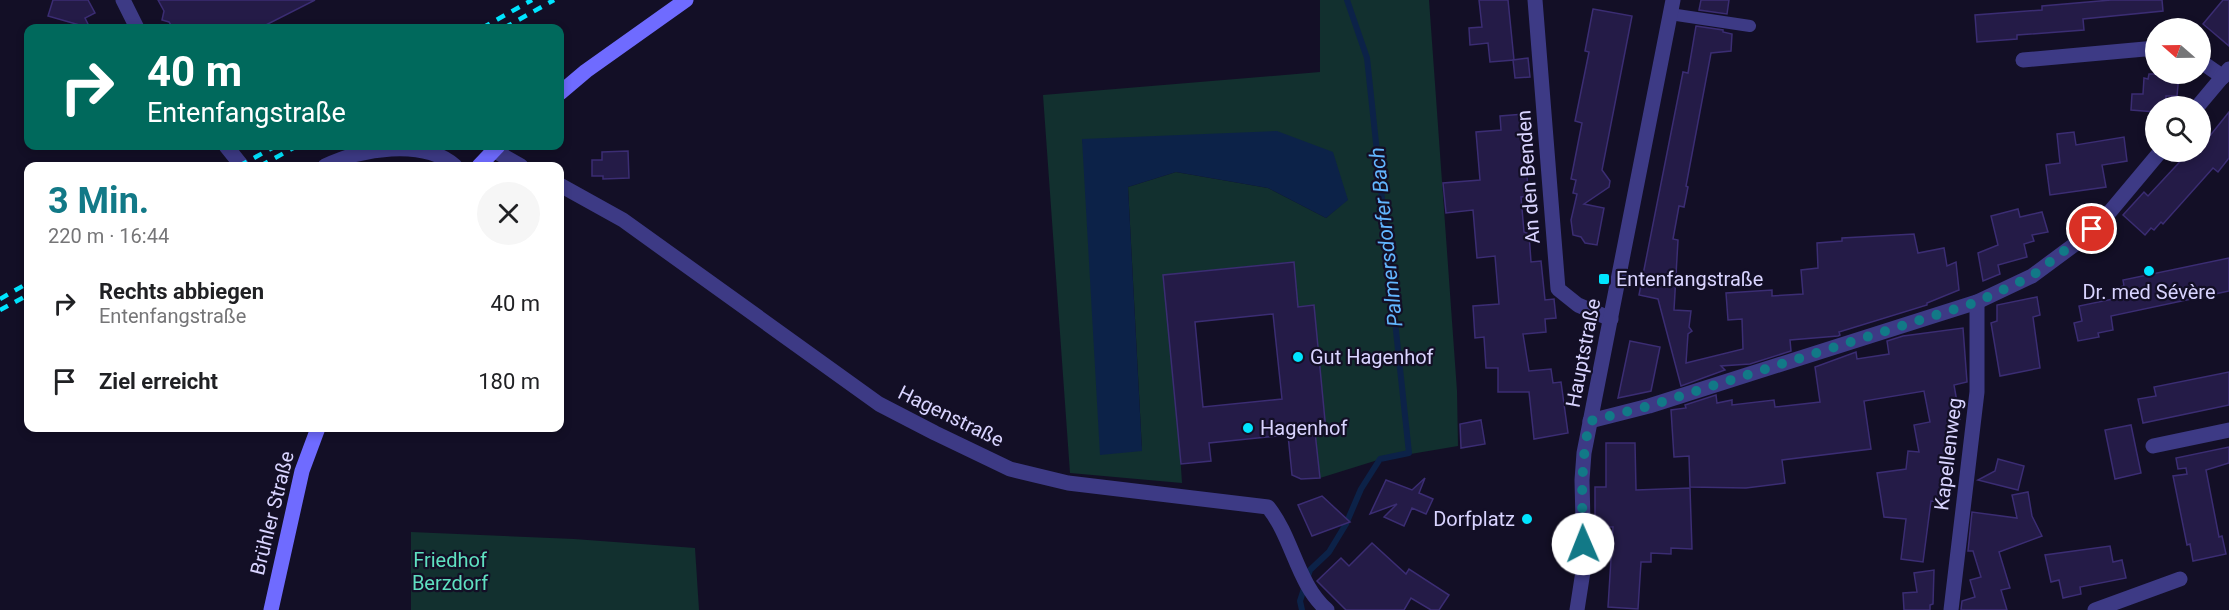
<!DOCTYPE html>
<html lang="de">
<meta charset="utf-8">
<style>
:root{--surface:#fff;--page:#f6f6f6;--text:#202124;--muted:#757577;--accent:#127987}
body{margin:0;font-family:Roboto,sans-serif;background:var(--page);color:var(--text);height:100vh;display:flex;flex-direction:column;font-size:22px;white-space:nowrap}
*{box-sizing:border-box;margin:0}
p{font-size:20px;color:var(--muted)}
.icon{flex:none;width:33px;height:33px;fill:none;stroke:currentColor;stroke-width:2;stroke-linecap:round;stroke-linejoin:round}
.map{position:relative;flex:1;overflow:hidden}
.panel{position:absolute;left:24px;top:162px;width:540px;height:270px;display:flex;flex-direction:column;background:var(--surface);border-radius:12px;box-shadow:0 3px 9px #0003}
.panel>*{flex:none}
.hud{position:absolute;left:24px;top:24px;width:540px;height:126px;border-radius:12px;box-shadow:0 3px 9px #0003;background:#00695c;color:#fff;overflow:hidden}
.needle{width:39px;rotate:290deg}
.tools{position:absolute;left:2145px;top:18px;display:grid;gap:12px}
.tools a{display:grid;place-items:center;width:66px;height:66px;border-radius:50%;background:var(--surface);box-shadow:0 3px 9px #0003;font-size:30px}
.pin{position:absolute;display:grid;place-items:center;width:51px;height:51px;color:#fff;margin:-26px;border:3px solid #fff;border-radius:50%;box-shadow:0 2px 6px #0007}
.me{position:absolute;width:66px;margin:-33px;rotate:359deg;stroke-linejoin:round;filter:drop-shadow(0 0 4px #0008)}
.turn{display:flex;align-items:center;gap:21px;height:126px;padding:0 24px;font-size:27px}
.turn .icon{width:78px;height:78px;stroke-width:2.5}
.turn b{display:block;font-size:42px;line-height:51px}
.round{display:grid;place-items:center;flex:none;width:63px;height:63px;border-radius:32px;background:var(--page)}
.head{display:flex;align-items:center;justify-content:space-between;height:102px;padding:0 24px}
h1{font-size:36px;font-weight:700;line-height:45px;color:var(--accent)}
ul{padding:0;list-style:none}
li{display:flex;align-items:center;gap:18px;height:78px;padding:0 24px}
li div{flex:1}
li b{display:block;font-size:22px}
li em{font-style:normal}
.map>svg:first-child{display:block}
.green{fill:#12302f;fill-rule:evenodd}
.water{fill:#0c2248}
.lines{fill:none;stroke-linecap:round;stroke-linejoin:round}
.stream{stroke:#0c2248;stroke-width:6}
.building{fill:#241b47;stroke:#3b2d73;stroke-width:1.5;fill-rule:evenodd}
.lane{stroke:#3d3a85;stroke-width:12}
.street{stroke:#3d3a85;stroke-width:15}
.secondary{stroke:#6f6bff;stroke-width:15}
.rail{stroke:#00e5ff;stroke-width:4.5;stroke-dasharray:9 8;stroke-linecap:butt}
.route{stroke:#127987;stroke-width:10;stroke-dasharray:0 18}
.poi-dot{fill:#00e5ff;stroke:#130f26;stroke-width:2}
.labels{text-anchor:middle;dominant-baseline:central;stroke-width:4.5;stroke-linejoin:round;paint-order:stroke}
.street-label{font-size:20px;fill:#d9d4ff;stroke:#130f26}
.poi-label{font-size:20px;fill:#d9d4ff;stroke:#130f26;text-anchor:start}
.park-label{font-size:20px;fill:#5fe0c0;stroke:#130f26}
.water-label{font-size:21px;font-style:italic;fill:#62b6ff;stroke:#130f26}
</style>
<div class="map">
<svg width="2229" height="610" viewBox="0 0 2229 610">
<rect width="100%" height="100%" fill="#130f26"/>
<g class="green">
<path d="M 1320,0 L 1429,0 L 1457,391 L 1458,446 L 1381,459 L 1320,478 L 1315,432 L 1326,431 L 1314,306 L 1298,307 L 1293,262 L 1163,275 L 1179,438 L 1182,483 L 1070,473 L 1043,95 L 1320,72 ZM 1082,139 L 1348,199 L 1326,218 L 1268,188 L 1176,172 L 1128,187 L 1142,450 Z"/>
<polygon points="411,532 574,539 695,548 699,610 411,610"/>
</g>
<polygon class="water" points="1277,131 1333,152 1348,200 1326,218 1268,188 1176,172 1128,187 1142,451 1100,455 1082,139"/>
<g class="lines">
<polyline class="stream" points="1302,610 1300,601 1310,570 1329,552 1346,524 1361,489 1380,459 1409,453 1367,58 1347,0"/>
</g>
<g class="building">
<polygon points="53,0 88,0 95,13 85,18 90,28 48,16"/>
<polygon points="158,0 315,0 260,28 173,28 169,22 162,20 164,11"/>
<polygon points="1479,0 1508,0 1514,60 1490,62 1488,43 1470,45 1469,28 1482,27"/>
<polygon points="1701,0 1729,0 1727,14 1699,10"/>
<polygon points="2111,0 2162,0 2163,11 2083,19 2084,30 2017,35 2017,39 1977,42 1975,15 2042,10 2042,6"/>
<polygon points="2223,0 2229,0 2229,46 2203,24"/>
<polygon points="1593,9 1632,16 1602,170 1610,181 1609,187 1584,204 1604,208 1597,245 1585,243 1581,237 1573,235 1571,220 1577,194 1573,193 1576,180 1571,179 1582,123 1575,121 1589,52 1585,51"/>
<polygon points="1696,26 1723,30 1723,32 1732,34 1731,51 1711,53 1686,186 1688,187 1684,207 1679,206 1673,239 1678,240 1674,310 1691,311 1689,327 1692,331 1688,334 1686,363 1743,349 1742,319 1728,320 1726,293 1772,290 1772,296 1803,294 1801,270 1818,268 1817,243 1842,241 1842,238 1914,234 1918,253 1944,248 1947,266 1956,262 1959,290 1927,303 1927,305 1839,332 1840,335 1838,336 1790,340 1791,351 1750,364 1721,366 1725,370 1681,386 1658,299 1639,295 1683,72 1688,73"/>
<polygon points="1528,58 1530,77 1515,78 1513,60"/>
<polygon points="2149,74 2179,74 2177,96 2166,96 2166,106 2156,106 2156,112 2131,110 2132,94 2143,94 2144,78 2148,79"/>
<polygon points="2229,112 2229,158 2218,172 2213,168 2163,224 2161,222 2154,230 2151,228 2145,235 2123,215 2144,192 2148,196 2189,152 2200,152 2200,143 2203,140 2205,142"/>
<polygon points="1524,114 1526,138 1523,138 1529,196 1521,197 1524,232 1529,234 1531,262 1541,261 1545,300 1554,299 1556,318 1545,319 1546,332 1523,334 1529,371 1551,369 1553,383 1561,382 1568,433 1534,439 1529,392 1498,392 1498,368 1486,368 1484,337 1475,338 1473,306 1499,304 1495,256 1477,258 1473,210 1446,213 1443,183 1480,180 1476,132 1501,130 1500,116"/>
<polygon points="2074,132 2076,145 2124,137 2127,161 2102,165 2106,187 2050,195 2046,165 2060,163 2057,134"/>
<polygon points="628,151 629,178 603,179 603,176 592,176 592,160 602,160 602,152"/>
<polygon points="2018,209 2020,217 2042,212 2048,232 2032,235 2034,241 2024,244 2027,257 1998,265 2000,274 1983,281 1978,253 1998,245 1991,216"/>
<polygon points="2229,258 2229,291 2111,316 2113,330 2098,333 2099,337 2078,341 2074,323 2082,321 2079,306 2118,298 2115,288 2124,286 2123,280"/>
<path d="M 1294,262 L 1298,307 L 1314,305 L 1326,431 L 1315,432 L 1320,478 L 1301,479 L 1292,475 L 1288,435 L 1209,443 L 1211,461 L 1181,464 L 1163,275 ZM 1273,314 L 1282,399 L 1203,407 L 1195,322 Z"/>
<polygon points="2037,297 2040,315 2033,317 2040,368 2000,376 1991,323 1997,321 1997,305"/>
<polygon points="1963,328 1967,382 1954,385 1960,419 1953,420 1951,452 1946,452 1941,502 1931,501 1923,562 1901,559 1906,519 1884,517 1877,473 1906,469 1908,451 1919,452 1914,425 1930,422 1924,391 1864,401 1871,449 1782,460 1785,483 1746,488 1690,487 1689,456 1674,457 1671,410 1686,408 1685,405 1716,395 1717,403 1732,400 1732,405 1774,400 1775,407 1820,402 1815,367 1856,352 1857,359 1889,354 1887,341 1903,336"/>
<polygon points="1630,341 1660,347 1651,391 1618,398"/>
<polygon points="2229,372 2229,405 2143,423 2138,399 2156,396 2154,387"/>
<polygon points="1481,420 1485,444 1461,448 1460,424"/>
<polygon points="2131,425 2141,473 2115,479 2105,430"/>
<polygon points="1606,443 1635,443 1636,490 1690,488 1692,549 1671,548 1671,554 1651,553 1651,562 1641,562 1638,609 1608,607 1613,527 1595,527 1595,487 1606,487"/>
<polygon points="2229,447 2229,463 2206,470 2219,537 2222,536 2226,554 2193,561 2190,544 2187,545 2173,476 2187,474 2186,468 2178,469 2176,458"/>
<polygon points="1998,459 2024,466 2018,490 1978,480 1995,471"/>
<polygon points="1425,478 1419,493 1433,499 1426,514 1412,508 1404,526 1384,517 1397,504 1370,514 1386,480 1412,490"/>
<polygon points="2028,492 2032,516 2042,536 1999,552 2010,588 2001,590 2007,610 1961,610 1962,601 1975,597 1970,580 1981,577 1973,551 1968,551 1972,512 2017,518 2012,495"/>
<polygon points="1322,496 1350,522 1312,536 1298,505"/>
<polygon points="1372,543 1406,574 1409,569 1449,595 1439,610 1431,610 1411,598 1404,610 1346,610 1317,581 1341,558 1349,566"/>
<polygon points="2110,546 2113,562 2122,560 2126,578 2080,587 2081,594 2063,598 2059,580 2051,582 2045,555"/>
<polygon points="1934,570 1933,604 1930,605 1930,610 1904,610 1903,593 1917,592 1914,573"/>
</g>
<g class="lines">
<polyline class="lane" points="1670,14 1750,26"/>
<g class="street">
<polyline points="123,0 137,28"/>
<polyline points="1535,0 1558,289 1578,305 1611,319"/>
<polyline points="2023,60 2156,48"/>
<polyline points="2200,61 2223,77"/>
<polyline points="2198,106 2229,69"/>
<polyline points="226,146 242,166"/>
<polyline points="493,150 521,166"/>
<path d="M 325,166 C 360,149 423,138 455,166"/>
<path d="M 560,185 L 623,220 L 879,404 L 935,433 L 1010,469 L 1068,483 L 1268,507 C 1293,538 1297,584 1327,610"/>
<polyline points="1590,421 1649,406 1977,302 2032,276 2082,239 2103,220 2160,152"/>
<polyline points="2153,446 2229,430"/>
<polyline points="1577,610 1584,565 1582,480 1584,453 1673,0"/>
<polyline points="1951,610 1977,392 1977,302"/>
<polyline points="2095,610 2180,579"/>
</g>
<g class="secondary">
<polyline points="560,93 586,71 686,0"/>
<polyline points="479,166 498,146"/>
<polyline points="271,610 302,471 318,428"/>
</g>
<g class="rail">
<polyline points="482,28 532,0"/>
<polyline points="504,28 554,0"/>
<polyline points="239,166 276,146"/>
<polyline points="260,166 297,146"/>
<polyline points="0,299 28,283"/>
<polyline points="0,310 28,295"/>
</g>
</g>
<g class="lines">
<path class="route" d="M 1583,544 C 1582,502 1580,462 1590,421 L 1649,406 L 1977,302 L 2032,276 L 2092,229"/>
</g>
<g class="poi-dot">
<circle cx="2149" cy="271" r="6"/>
<rect x="1598" y="273" width="12" height="12" rx="3"/>
<circle cx="1298" cy="357" r="6"/>
<circle cx="1248" cy="428" r="6"/>
<circle cx="1527" cy="519" r="6"/>
</g>
<g class="labels">
<g class="street-label">
<text transform="translate(1528 177) rotate(-94)">An den Benden</text>
<text transform="translate(1583 353) rotate(-79)">Hauptstraße</text>
<text transform="translate(951 416) rotate(26)">Hagenstraße</text>
<text transform="translate(1948 454) rotate(-83)">Kapellenweg</text>
<text transform="translate(272 513) rotate(-76)">Brühler Straße</text>
</g>
<g class="poi-label">
<text x="1616" y="279">Entenfangstraße</text>
<text x="2149" y="292" text-anchor="middle">Dr. med Sévère</text>
<text x="1310" y="357">Gut Hagenhof</text>
<text x="1260" y="428">Hagenhof</text>
<text x="1515" y="519" text-anchor="end">Dorfplatz</text>
</g>
<g class="park-label">
<text x="450" y="560">Friedhof<tspan x="450" dy="23">Berzdorf</tspan></text>
</g>
<g class="water-label">
<text transform="translate(1386 237) rotate(-96)">Palmersdorfer Bach</text>
</g>
</g>
</svg>
<div class="tools">
<a><svg class="needle" viewBox="-14 -14 28 28"><path d="M0-13l5 13h-10z" fill="#e53935"/><path d="M0 13l5-13h-10z" fill="#757577"/></svg></a>
<a><svg class="icon" aria-label="search" viewBox="0 0 24 24"><circle cx="10" cy="10" r="6"/><path d="M15 15l6 6"/></svg></a>
</div>
<div class="pin" style="left:2092px;top:229px;background:#d93025"><svg class="icon" aria-label="arrive" viewBox="0 0 24 24"><path d="M6 21V4h12l-3 4 3 4H6"/></svg></div>
<svg class="me" style="left:1583px;top:544px" viewBox="-20 -20 40 40"><circle r="19" fill="#fff"/><path d="M0-13L10 11 0 6-10 11z" fill="#127987"/></svg>
<div class="hud">
<div class="turn"><svg class="icon" aria-label="right" viewBox="0 0 24 24"><path d="M7 20v-9h11M14 6l5 5-5 5"/></svg><div><b>40 m</b>Entenfangstraße</div></div>
</div>
<section class="panel">
<div class="head"><div><h1>3 Min.</h1><p>220 m · 16:44</p></div><a class="round"><svg class="icon" aria-label="close" viewBox="0 0 24 24"><path d="M6 6l12 12M18 6L6 18"/></svg></a></div>
<ul>
<li><svg class="icon" aria-label="right" viewBox="0 0 24 24"><path d="M7 20v-9h11M14 6l5 5-5 5"/></svg><div><b>Rechts abbiegen</b><p>Entenfangstraße</p></div><em>40 m</em></li>
<li><svg class="icon" aria-label="arrive" viewBox="0 0 24 24"><path d="M6 21V4h12l-3 4 3 4H6"/></svg><div><b>Ziel erreicht</b></div><em>180 m</em></li>
</ul>
</section>
</div>
